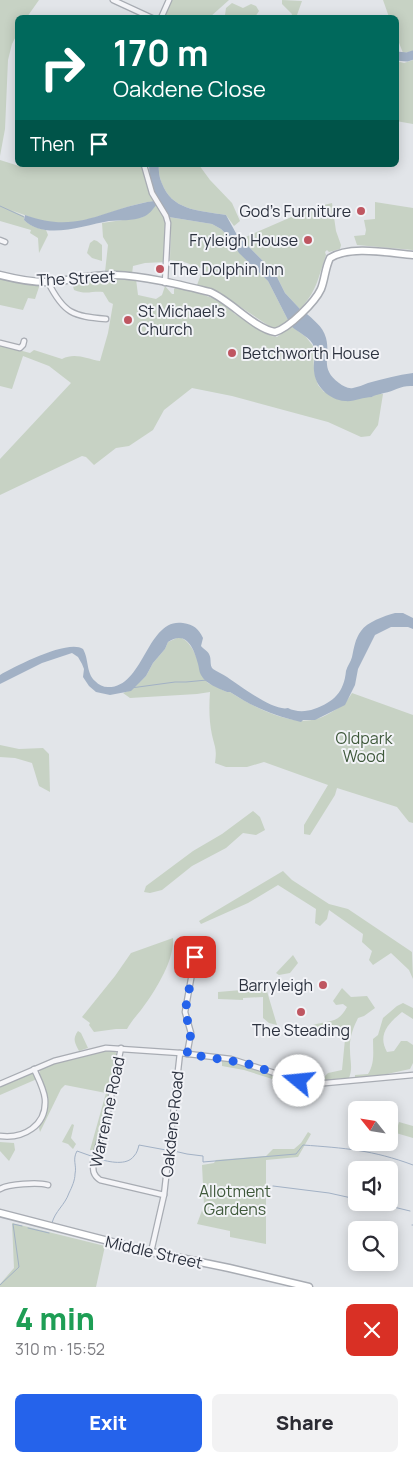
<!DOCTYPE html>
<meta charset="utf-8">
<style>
:root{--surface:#fff;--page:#f2f2f3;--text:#2b2b33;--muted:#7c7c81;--accent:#2563eb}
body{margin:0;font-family:Manrope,sans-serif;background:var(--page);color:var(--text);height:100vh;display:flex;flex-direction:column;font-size:19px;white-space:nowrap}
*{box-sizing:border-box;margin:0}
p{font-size:16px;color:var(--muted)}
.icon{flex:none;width:28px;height:28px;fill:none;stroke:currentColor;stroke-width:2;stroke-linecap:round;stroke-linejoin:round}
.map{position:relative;height:1287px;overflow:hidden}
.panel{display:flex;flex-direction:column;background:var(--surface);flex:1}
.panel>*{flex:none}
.top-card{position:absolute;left:15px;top:15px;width:384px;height:152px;border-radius:8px;box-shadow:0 2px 12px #0003;background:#00695c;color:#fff;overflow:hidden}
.needle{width:32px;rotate:300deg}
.tools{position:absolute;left:348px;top:1101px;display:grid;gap:10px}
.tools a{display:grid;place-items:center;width:50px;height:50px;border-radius:8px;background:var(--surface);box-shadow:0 2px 12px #0003;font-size:25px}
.pin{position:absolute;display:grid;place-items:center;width:42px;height:42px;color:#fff;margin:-21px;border-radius:10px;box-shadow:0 2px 8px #0006}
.me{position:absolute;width:55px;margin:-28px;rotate:287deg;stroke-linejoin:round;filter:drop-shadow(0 0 4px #0008)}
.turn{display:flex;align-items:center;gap:18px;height:105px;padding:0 15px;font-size:22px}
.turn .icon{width:65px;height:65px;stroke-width:2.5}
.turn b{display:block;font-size:35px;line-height:42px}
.then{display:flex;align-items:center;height:48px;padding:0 15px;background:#0003;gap:10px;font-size:19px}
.round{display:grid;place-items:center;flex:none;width:52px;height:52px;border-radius:8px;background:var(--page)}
.overview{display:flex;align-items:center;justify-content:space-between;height:85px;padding:0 15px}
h1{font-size:30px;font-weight:800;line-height:38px;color:#1e9e55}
.primary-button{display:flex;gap:10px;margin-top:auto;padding:10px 15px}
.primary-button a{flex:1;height:58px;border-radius:8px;background:var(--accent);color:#fff;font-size:20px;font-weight:800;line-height:58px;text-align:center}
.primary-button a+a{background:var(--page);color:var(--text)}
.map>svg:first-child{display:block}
.green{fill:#c7d2c4}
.water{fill:#a2b1c5}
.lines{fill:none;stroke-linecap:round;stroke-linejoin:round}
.stream{stroke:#a2b1c5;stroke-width:1}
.river{stroke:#a2b1c5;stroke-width:9}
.street-casing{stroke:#a8acb3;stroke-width:7}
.secondary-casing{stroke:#a8acb3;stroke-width:9}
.street{stroke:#f5f5f8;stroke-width:4.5}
.secondary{stroke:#fff;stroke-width:6}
.route{stroke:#2563eb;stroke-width:9;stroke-dasharray:0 16.2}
.poi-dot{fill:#bf5661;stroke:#f2f3f7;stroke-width:2}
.labels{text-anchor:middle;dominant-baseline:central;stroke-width:4;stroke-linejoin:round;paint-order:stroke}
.poi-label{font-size:16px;fill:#2c323f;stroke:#f2f3f7;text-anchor:end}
.street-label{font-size:16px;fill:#2c323f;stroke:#f2f3f7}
.park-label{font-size:16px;fill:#3f593b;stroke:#f2f3f7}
</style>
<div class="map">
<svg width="413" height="1287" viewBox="0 0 413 1287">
<rect width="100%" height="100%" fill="#e2e5e9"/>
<g class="green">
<polygon points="0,0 39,0 27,17 18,18 17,34 12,44 8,60 5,129 0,156"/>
<polygon points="171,0 229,0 210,17 162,18"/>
<polygon points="282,0 302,1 297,15 298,17 291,17 292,14 282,4"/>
<polygon points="383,0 413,0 413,51 403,53 396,35 396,18 389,17"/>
<polygon points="232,3 243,8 251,4 256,6 259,11 255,17 227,17 225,15 226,8"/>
<polygon points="413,60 413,124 396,121 396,61 404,63"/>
<path d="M 0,160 L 19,166 L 142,165 L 154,201 C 121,205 90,225 56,223 C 40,222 25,215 11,210 L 24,216 L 24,220 C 30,226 37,228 46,230 L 48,235 L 39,253 L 38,238 L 30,233 L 31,230 L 0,221 Z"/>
<path d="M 159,165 L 199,165 L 210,180 L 232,203 L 240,221 L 234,226 L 226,215 C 203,211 175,211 164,188 C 160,180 158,173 159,165 Z"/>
<polygon points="375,202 413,208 413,250 357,245 354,236 365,235 366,230 364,220 375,219"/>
<path d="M 332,203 L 336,231 L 341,245 L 340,249 L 329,252 L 327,250 L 325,252 L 326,255 C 318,278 317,291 300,309 L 285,293 L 275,273 L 241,239 L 312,208 Z"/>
<polygon points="157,204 166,221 165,262 145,263 133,266 132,274 105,272 108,245 103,237 102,223 143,217"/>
<polygon points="169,217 212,224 221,229 229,237 240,253 268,281 289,322 278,328 272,328 218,292 197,285 203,269 184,262 170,260 171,221"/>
<polygon points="94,240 97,241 102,245 102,261 92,258 87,253 90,243"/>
<path d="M 105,277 L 136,279 L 138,295 L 156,299 L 162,295 L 165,286 L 172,294 L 174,294 L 174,289 L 175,288 L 201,292 L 201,294 L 218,300 L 235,314 L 271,336 L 277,337 L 291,326 L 306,337 L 313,346 L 314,371 L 318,385 L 324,392 L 372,397 L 375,394 L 383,394 L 378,425 L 370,436 L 361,437 L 328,422 L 232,396 L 192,388 L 164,410 L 153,430 L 129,446 L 116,448 L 94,465 L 86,457 L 82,456 L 0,495 L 0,459 L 71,383 L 49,366 L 23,356 L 12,389 L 0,386 L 0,345 L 30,353 L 34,350 L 62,359 C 75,352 87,359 100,361 L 108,333 L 113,304 L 109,302 L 103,292 C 91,291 86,295 74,290 L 72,282 L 73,281 Z"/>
<polygon points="0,278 40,284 35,299 28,298 23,310 0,305"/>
<path d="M 179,637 C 194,641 199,666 205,679 L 208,683 L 227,692 L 230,692 C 250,705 291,727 316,719 C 321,718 326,715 330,713 C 341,707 346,703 352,693 L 413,715 L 413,823 L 409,822 L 397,807 L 337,788 L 335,795 L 310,835 L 304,834 L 304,825 L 328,785 L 264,762 L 247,767 L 226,767 L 215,763 C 217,749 215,748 212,735 C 209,721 209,706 210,692 L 197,694 L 130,698 L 123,693 L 131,690 L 146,676 L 153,663 L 165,649 L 168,642 Z"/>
<polygon points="0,745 19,749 43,748 49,754 50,792 39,786 32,763 15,758 0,757"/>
<polygon points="253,811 260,817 265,830 256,835 243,833 226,848 192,866 162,890 150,893 144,892 146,886 193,851 222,834"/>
<polygon points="283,871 292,880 329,904 348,909 412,952 413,979 409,970 391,953 373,965 369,960 372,951 362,942 363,934 329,910 327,919 320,926 315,923 316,909 278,885 248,903 201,924 199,921"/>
<path d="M 173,938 C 175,960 154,993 141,1010 C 136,1016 131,1022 127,1029 L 116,1029 L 94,1032 L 89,1025 L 90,1023 L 82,1017 L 115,976 L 131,953 Z"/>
<polygon points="293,955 298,963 290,973 279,975 276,973"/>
<polygon points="266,988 277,1025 269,1023 263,1018 263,997 243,998 243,1000 218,999 218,992"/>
<path d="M 342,988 L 351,997 L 367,996 L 375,1008 L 364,1016 L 358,1018 C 353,1028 349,1039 350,1050 C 350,1061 353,1068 349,1078 L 325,1080 L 325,1076 L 328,1073 L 342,1070 L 346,1029 L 327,1027 L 313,1034 L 313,1025 C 329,1020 338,1024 347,1007 L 343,1004 L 336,1005 L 333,1001 Z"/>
<path d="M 403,1003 L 413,1008 L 413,1019 L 402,1012 C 389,1023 377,1034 387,1052 L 394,1051 L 401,1041 L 407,1041 L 413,1045 L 413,1063 L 410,1069 L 378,1076 L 355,1079 L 355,1075 L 368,1074 C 375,1063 373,1052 373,1039 L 378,1035 L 383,1018 L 397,1006 Z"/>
<path d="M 78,1031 L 81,1033 L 88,1048 L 79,1051 C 75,1043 72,1039 78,1031 Z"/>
<path d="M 114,1049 L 117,1055 L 110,1094 L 94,1150 L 90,1150 L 106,1093 L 65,1085 L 61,1089 L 40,1132 L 39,1128 C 42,1117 49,1109 47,1097 C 46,1087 38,1079 40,1069 C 62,1060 89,1050 114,1049 Z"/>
<polygon points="222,1061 244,1064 284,1078 286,1080 285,1083 244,1070 222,1066"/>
<polygon points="31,1072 34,1073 37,1079 0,1095 0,1086"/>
<polygon points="292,1081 315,1087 315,1102 307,1095 290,1089"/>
<polygon points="399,1122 413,1126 413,1138 396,1133"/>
<polygon points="72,1124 74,1125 71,1138 76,1144 73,1149 68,1144 62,1142"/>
<polygon points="308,1132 311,1134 298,1157 266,1160 266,1244 230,1237 230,1231 197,1224 204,1205 202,1165 214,1163 216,1160 266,1156 273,1149 294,1149 301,1143"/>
<polygon points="0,1142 14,1143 15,1150 9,1161 0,1151"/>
<polygon points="12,1223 105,1246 96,1287 0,1287 0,1284 14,1268"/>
</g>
<g class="water">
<path d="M 149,165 L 159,165 C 158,173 160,180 164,188 C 175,211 203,211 226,215 L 237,235 L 275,273 L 285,293 L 300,309 L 289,322 L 268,281 L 239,253 L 229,237 L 221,229 L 212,224 L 169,217 C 158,201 149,185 149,165 Z"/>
<path d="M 154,201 L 157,204 C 153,209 149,215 143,217 C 133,221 119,220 109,221 C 84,225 45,241 24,220 L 25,215 C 79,235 104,208 154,201 Z"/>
<path d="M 305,312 C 312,319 323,326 326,338 C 331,357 319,368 339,383 C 343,386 348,389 353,388 C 358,387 363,385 368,383 C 383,379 398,375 413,373 L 413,386 C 401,385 395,391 384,393 C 379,395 376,394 372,397 C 363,397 354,402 345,401 C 329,400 315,386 314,371 C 313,363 316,355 314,347 C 311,337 298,333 291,326 Z"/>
<path d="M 395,613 L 403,613 L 413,618 L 413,629 L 408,627 L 391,627 L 375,635 L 358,669 L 355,685 L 345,705 L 315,720 L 303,720 L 301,722 C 272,715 255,708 230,692 L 227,692 C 218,688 206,684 201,675 C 199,672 199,667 198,664 C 194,648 186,630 168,642 L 165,649 L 153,663 L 146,676 L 131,691 L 110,695 L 96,692 L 89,686 L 83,677 L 84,669 L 82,664 L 78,657 L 72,653 L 42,663 L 0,684 L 0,675 C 16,666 68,639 83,649 C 89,659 86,673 95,681 C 99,685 103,687 108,687 C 144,688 147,617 183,623 C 194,625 198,628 203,638 L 201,646 C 203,649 208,651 209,654 C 212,659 209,665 213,669 C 217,672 223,674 227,677 C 239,685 274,712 288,708 C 295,712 306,712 314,709 C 334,702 344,692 346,671 C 347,666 351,662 352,657 C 354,648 355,639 361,631 C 367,622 384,616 395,613 Z"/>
</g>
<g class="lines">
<g class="stream">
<polyline points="0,206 24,217"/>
<polyline points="131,688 175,682 186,682 207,680"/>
<path d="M 174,1151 L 187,1154 L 203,1156 L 203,1162 L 296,1154 L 303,1145 C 344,1148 373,1150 413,1165"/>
<path d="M 99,1159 C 109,1162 127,1166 134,1156 C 137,1153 138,1149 139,1145 L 166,1150"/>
<polyline points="273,1186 329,1193 356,1199"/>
<polyline points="373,1202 410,1211"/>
<path d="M 52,1223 C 55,1211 65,1205 69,1193 C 72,1187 75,1180 75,1174 C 77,1165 72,1160 77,1151 L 91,1156"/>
<polyline points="412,1225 413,1225"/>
<polyline points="28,1228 49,1233"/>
<polyline points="0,1285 19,1267 13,1224 22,1226"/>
</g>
<polyline class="river" points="396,56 407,57 413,55"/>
<defs>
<g id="street">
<polyline points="113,0 152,18"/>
<polyline points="161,18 169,0"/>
<polyline points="144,165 152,193 166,216 168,223 165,283"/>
<polyline points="0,240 5,242"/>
<path d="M 48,282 C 64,314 73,316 106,319"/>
<polyline points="0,343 20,348 23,345 24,341"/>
<path d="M 121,1048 L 107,1116 L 93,1163 C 93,1171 93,1175 100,1180 L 164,1195"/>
<polyline points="187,1054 191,1033 185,1012 195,957"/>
<polyline points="0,1084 54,1061 106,1048 180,1053 231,1059 293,1079 315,1084 413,1075"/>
<path d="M 0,1136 C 23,1139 47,1126 45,1099 C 44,1089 38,1078 34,1069"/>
<path d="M 0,1189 C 8,1184 38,1182 48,1185"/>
<polyline points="151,1252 164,1195 180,1053"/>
</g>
<g id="secondary">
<path d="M 0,275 C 16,279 33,283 50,282 C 72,280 93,274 115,275 C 145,276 181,285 210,292 C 231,301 255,329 275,332 C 289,328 315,302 321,289 C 325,279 325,268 330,258 C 350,245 389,253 413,255"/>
<polyline points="0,1213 151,1252 229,1268 309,1287"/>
</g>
</defs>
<use href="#street" class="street-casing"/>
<use href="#secondary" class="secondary-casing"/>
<use href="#street" class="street"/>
<use href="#secondary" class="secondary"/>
</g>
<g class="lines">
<polyline class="route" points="195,957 185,1012 191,1033 187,1054 245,1063 299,1081"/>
</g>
<g class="poi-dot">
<circle cx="361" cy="211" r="5"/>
<circle cx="308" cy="240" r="5"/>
<circle cx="160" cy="269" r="5"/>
<circle cx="128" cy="320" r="5"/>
<circle cx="232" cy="353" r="5"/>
<circle cx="323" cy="985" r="5"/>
<circle cx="301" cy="1012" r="5"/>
</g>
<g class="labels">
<g class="poi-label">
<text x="351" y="211">God's Furniture</text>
<text x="298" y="240">Fryleigh House</text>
<text x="170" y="269" text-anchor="start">The Dolphin Inn</text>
<text x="138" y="311" text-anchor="start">St Michael's<tspan x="138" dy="18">Church</tspan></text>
<text x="242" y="353" text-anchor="start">Betchworth House</text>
<text x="313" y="985">Barryleigh</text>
<text x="301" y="1030" text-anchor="middle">The Steading</text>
</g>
<g class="street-label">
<text transform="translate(76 278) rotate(-3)">The Street</text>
<text transform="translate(107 1112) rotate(-78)">Warrenne Road</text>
<text transform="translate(172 1124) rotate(-84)">Oakdene Road</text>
<text transform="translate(154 1252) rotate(13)">Middle Street</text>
</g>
<g class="park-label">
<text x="364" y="738">Oldpark<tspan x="364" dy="18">Wood</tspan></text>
<text x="235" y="1191">Allotment<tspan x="235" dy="18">Gardens</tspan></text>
</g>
</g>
</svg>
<div class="tools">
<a><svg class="needle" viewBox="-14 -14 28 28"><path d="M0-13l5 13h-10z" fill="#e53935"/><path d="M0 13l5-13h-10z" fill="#7c7c81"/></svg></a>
<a><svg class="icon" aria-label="sound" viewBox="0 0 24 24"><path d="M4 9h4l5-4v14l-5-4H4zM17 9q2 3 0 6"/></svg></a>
<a><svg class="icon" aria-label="search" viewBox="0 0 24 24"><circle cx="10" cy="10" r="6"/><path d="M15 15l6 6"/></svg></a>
</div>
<div class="pin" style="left:195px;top:957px;background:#d93025"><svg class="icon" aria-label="arrive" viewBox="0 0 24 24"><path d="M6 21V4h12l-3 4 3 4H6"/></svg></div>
<svg class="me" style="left:299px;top:1081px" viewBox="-20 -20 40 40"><circle r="19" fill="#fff"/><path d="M0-13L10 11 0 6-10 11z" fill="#2563eb"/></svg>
<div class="top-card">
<div class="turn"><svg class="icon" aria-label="right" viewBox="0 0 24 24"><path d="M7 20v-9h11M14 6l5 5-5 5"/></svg><div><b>170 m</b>Oakdene Close</div></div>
<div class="then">Then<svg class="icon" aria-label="arrive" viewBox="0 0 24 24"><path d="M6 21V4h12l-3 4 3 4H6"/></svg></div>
</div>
</div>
<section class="panel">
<div class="overview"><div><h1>4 min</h1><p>310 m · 15:52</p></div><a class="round" style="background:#d93025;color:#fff"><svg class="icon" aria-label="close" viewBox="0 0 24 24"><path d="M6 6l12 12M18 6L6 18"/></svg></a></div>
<div class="primary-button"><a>Exit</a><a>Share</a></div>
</section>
